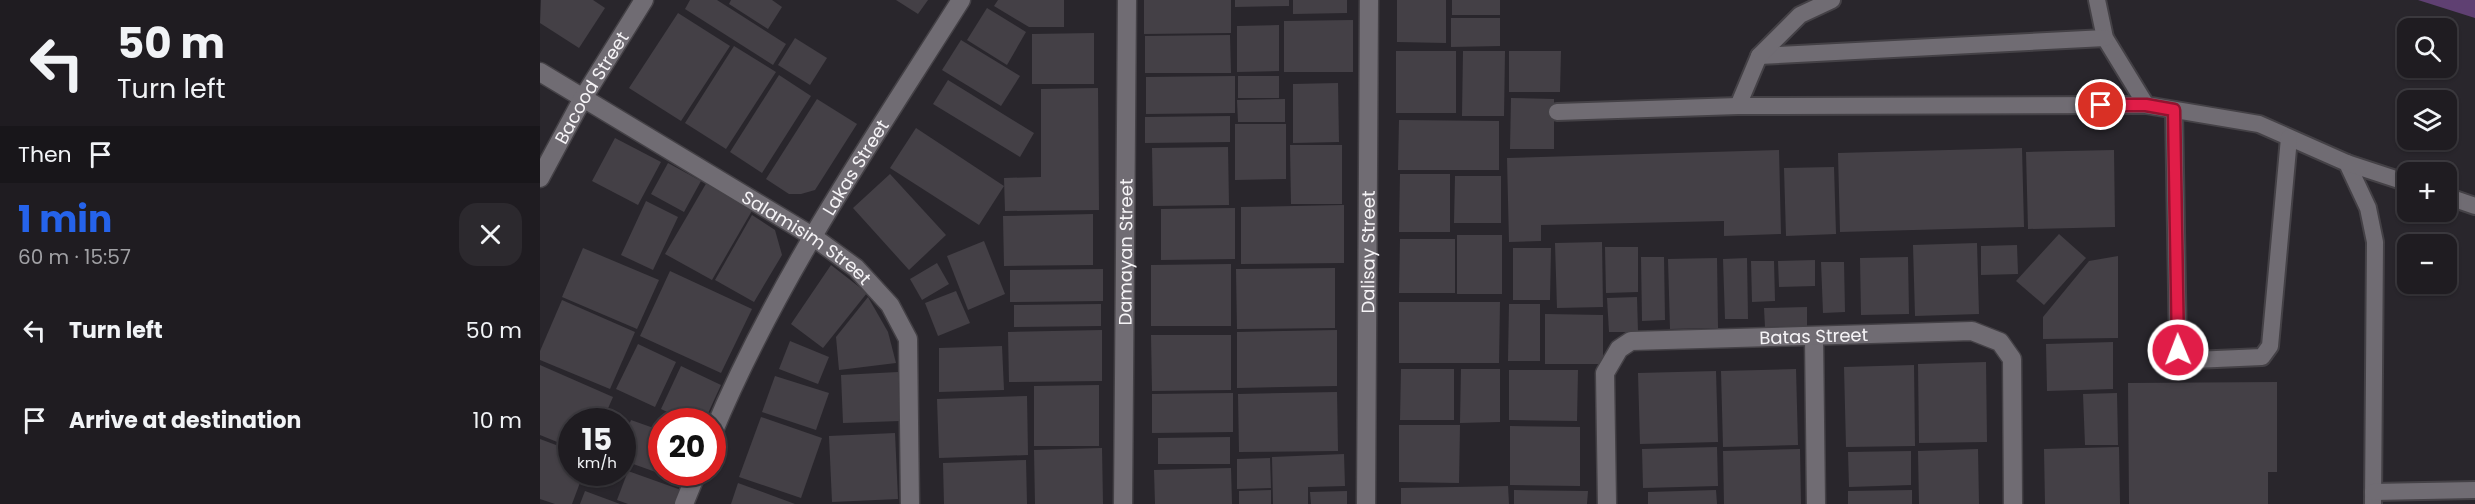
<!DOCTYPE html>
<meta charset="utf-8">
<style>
:root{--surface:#1f1c21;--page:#2c292e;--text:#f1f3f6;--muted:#a1a1a5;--line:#3c3a3f;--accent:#2563eb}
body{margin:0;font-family:Poppins,sans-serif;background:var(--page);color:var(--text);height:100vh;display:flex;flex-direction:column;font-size:22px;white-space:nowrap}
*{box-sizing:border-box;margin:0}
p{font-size:20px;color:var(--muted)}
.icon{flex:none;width:33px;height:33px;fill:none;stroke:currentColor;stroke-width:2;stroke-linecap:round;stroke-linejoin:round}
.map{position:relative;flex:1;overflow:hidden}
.panel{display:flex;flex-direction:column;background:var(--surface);width:540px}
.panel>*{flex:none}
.hud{background:#1f1c21;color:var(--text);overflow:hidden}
.fabs{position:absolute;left:1857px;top:18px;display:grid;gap:12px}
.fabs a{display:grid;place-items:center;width:60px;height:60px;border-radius:12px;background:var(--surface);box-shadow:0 2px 4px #0004,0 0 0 2px var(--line);font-size:30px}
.speed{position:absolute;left:18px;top:408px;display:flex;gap:12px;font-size:30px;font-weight:700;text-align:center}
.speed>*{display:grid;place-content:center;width:78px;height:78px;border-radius:50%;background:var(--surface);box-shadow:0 2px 4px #0004,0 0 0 2px var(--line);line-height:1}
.speed small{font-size:15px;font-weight:400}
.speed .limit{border:9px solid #d22;background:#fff;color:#111}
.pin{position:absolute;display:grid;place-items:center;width:51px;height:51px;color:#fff;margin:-26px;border:3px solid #fff;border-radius:50%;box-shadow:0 2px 6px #0007}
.me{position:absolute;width:66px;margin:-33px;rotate:359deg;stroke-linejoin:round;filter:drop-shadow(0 0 4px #0008)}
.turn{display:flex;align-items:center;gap:21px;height:126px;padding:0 18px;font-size:27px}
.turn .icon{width:78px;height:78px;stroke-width:2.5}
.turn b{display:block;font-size:42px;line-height:51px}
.then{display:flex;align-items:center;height:57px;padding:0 18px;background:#0003;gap:12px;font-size:22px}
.round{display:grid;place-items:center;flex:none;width:63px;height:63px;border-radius:18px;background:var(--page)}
.headline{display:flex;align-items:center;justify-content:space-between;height:102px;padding:0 18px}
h1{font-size:36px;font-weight:700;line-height:45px;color:var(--accent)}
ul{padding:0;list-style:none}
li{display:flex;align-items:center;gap:18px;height:90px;padding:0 18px}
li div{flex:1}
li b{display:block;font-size:22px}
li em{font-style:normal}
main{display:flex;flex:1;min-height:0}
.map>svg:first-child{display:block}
.water{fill:#5f4072}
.building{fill:#444046}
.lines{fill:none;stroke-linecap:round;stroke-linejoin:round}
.lane-casing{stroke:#444146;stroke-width:20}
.street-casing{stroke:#444146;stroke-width:21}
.lane{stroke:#706c73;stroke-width:16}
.street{stroke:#706c73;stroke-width:18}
.route-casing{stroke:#92132f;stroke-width:15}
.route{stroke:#e11d48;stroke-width:10}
.labels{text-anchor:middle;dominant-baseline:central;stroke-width:4.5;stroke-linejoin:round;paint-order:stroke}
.street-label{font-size:18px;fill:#f5f3f6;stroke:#111012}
</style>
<main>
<section class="panel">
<div class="hud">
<div class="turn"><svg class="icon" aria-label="left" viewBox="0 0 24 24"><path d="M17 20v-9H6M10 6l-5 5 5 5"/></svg><div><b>50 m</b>Turn left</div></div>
<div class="then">Then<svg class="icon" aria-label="arrive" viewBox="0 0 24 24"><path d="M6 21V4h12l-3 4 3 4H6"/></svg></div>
</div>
<div class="headline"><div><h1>1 min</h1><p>60 m · 15:57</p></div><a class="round"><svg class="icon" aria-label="close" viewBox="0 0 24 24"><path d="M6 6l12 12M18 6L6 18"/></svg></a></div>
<ul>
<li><svg class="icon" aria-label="left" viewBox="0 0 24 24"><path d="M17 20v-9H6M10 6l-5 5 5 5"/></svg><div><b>Turn left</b></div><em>50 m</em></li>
<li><svg class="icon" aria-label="arrive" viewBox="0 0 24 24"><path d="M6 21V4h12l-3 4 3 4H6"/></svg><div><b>Arrive at destination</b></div><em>10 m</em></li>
</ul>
</section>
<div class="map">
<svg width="1935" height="504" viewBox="0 0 1935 504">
<rect width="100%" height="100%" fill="#29262c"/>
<polygon class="water" points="1878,0 1935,0 1935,18"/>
<g class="building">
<polygon points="1,0 53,0 65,8 39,48 0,23"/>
<polygon points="150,0 177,0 246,44 233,65 145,9"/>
<polygon points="191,0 232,0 242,7 228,29 189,4"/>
<polygon points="356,0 388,0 378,14"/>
<polygon points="458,0 524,0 524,27 489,27 454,6"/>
<polygon points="604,0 691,0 691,33 604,34"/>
<polygon points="695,0 749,0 749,6 695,7"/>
<polygon points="753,0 807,0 807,13 753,14"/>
<polygon points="857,0 906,0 906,43 857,42"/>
<rect x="912" y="0" width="48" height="15"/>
<polygon points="447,8 486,32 467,65 427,40"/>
<polygon points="138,13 190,46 141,121 89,88"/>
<polygon points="911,18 960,18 960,46 911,47"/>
<polygon points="813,20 813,72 744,72 744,21"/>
<polygon points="739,25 739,71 697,72 697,26"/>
<polygon points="554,33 554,84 492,84 492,34"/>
<polygon points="690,35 691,73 605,73 605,36"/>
<polygon points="255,38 287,58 270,85 238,65"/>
<polygon points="421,40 480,76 461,106 402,70"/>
<polygon points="194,46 236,72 186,149 145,123"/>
<rect x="856" y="51" width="60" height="62"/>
<polygon points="923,51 965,51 964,116 922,116"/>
<polygon points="969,51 1021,51 1020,92 969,92"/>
<polygon points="239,75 271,96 222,173 190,152"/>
<polygon points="695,76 695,113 606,114 606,77"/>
<rect x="698" y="76" width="41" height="22"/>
<polygon points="408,80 494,133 480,157 393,104"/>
<polygon points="798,83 799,142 753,143 753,84"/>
<polygon points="558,88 559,210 465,211 464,178 501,177 501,89"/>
<polygon points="971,98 1014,99 1014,149 970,149"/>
<polygon points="277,99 317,124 275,190 261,194 249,194 226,179"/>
<polygon points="745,99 745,122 698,122 697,100"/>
<polygon points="690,116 690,142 605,143 605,117"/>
<polygon points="859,120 959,121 959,170 858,170"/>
<polygon points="695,124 746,124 746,179 695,180"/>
<polygon points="376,128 464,186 439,225 350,168"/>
<polygon points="75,138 121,162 98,205 52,181"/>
<polygon points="750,145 802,145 802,204 751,204"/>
<polygon points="688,147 689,205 613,206 612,148"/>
<polygon points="1482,148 1484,227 1300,232 1298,153"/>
<polygon points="1239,150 1241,234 1184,236 1184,221 1001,225 1001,241 969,242 967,158"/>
<polygon points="1574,150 1575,227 1488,229 1486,152"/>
<polygon points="128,163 161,181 144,212 111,194"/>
<polygon points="1294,167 1296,234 1246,236 1244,168"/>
<polygon points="350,174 406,235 369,270 313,208"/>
<polygon points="860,174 910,174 910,232 859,232"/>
<polygon points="915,176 961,176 961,223 914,223"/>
<polygon points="167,182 213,209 172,280 125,254"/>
<polygon points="106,201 138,217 113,270 81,255"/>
<polygon points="804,205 804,263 701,264 701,207"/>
<polygon points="695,208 695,259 621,260 621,209"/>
<polygon points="553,214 553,265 464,266 463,216"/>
<polygon points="212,215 235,230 242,255 214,302 175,280"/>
<polygon points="1519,234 1546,258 1504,305 1476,281"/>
<rect x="917" y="235" width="45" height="59"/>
<polygon points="860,239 915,239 915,293 859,293"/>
<polygon points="444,241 465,294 428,310 407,256"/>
<polygon points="1062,242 1063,307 1017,308 1015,243"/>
<polygon points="1437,243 1439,314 1375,316 1373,245"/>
<polygon points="1477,245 1478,274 1441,275 1441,246"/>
<polygon points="1065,247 1098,247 1098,292 1066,293"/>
<polygon points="43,248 119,280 97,329 22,297"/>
<polygon points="973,248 1011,248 1010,300 973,300"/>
<polygon points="1578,256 1578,338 1503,339 1503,317 1549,261"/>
<polygon points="1101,257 1124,257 1125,320 1102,321"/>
<polygon points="1368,257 1369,314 1321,315 1320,258"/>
<polygon points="1177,258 1178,328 1130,329 1128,259"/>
<polygon points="1207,258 1208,319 1185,319 1183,259"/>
<polygon points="1275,260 1275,286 1239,287 1238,261"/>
<polygon points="1211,261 1234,261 1235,301 1212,302"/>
<polygon points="1281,262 1304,262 1305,312 1283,313"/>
<polygon points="397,263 409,284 382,300 370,279"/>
<polygon points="691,264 691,326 611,326 611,265"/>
<polygon points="291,265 327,293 283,348 251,324"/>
<polygon points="795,268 795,328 697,329 696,269"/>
<polygon points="563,269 563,301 470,302 470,270"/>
<polygon points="130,271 212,309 181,373 100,336"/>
<polygon points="416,291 430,323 398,336 385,303"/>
<polygon points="328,297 348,332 356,363 299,370 296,337"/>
<polygon points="1097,297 1098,332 1069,332 1067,298"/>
<polygon points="22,300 95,332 70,389 0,360 0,351"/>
<polygon points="859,302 960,302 959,363 859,363"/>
<polygon points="561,304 561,326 474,327 474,305"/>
<polygon points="969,304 1000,304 1000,361 968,361"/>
<polygon points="1267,307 1267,326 1225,327 1224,308"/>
<polygon points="1005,314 1063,315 1063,364 1005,364"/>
<polygon points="562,330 562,381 469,382 468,332"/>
<polygon points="797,330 797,386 697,388 697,332"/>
<polygon points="611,335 691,335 691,390 612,391"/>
<polygon points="250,341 289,357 278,384 239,369"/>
<polygon points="1573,342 1573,389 1507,391 1506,344"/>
<polygon points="98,344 136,362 115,407 76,389"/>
<polygon points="462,346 464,390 399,392 399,348"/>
<polygon points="1446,362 1447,442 1379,443 1378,364"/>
<polygon points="0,365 73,397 62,422 32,422 32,448 0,435"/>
<polygon points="1374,365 1375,446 1306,447 1304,367"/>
<polygon points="141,366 181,385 164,422 148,422 121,409"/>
<polygon points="861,369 914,369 914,420 860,420"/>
<polygon points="921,369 960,369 960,422 920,423"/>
<polygon points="1256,369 1258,445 1183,447 1181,371"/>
<polygon points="969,370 1038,370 1037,421 969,420"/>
<polygon points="1176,371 1178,442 1100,444 1098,373"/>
<polygon points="358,372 360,421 303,423 301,375"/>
<polygon points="235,376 289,393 276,430 222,412"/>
<polygon points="1737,382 1737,472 1728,472 1728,504 1589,504 1588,383"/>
<polygon points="559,385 559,446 494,446 494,386"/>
<polygon points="797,392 798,451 699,452 698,394"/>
<polygon points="693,393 693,432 612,433 612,394"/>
<polygon points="1577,393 1578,445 1545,445 1543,394"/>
<polygon points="487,396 488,455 399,458 397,399"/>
<polygon points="221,417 282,438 261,498 199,477"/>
<polygon points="91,420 122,431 122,472 141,472 138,480 82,460 82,443"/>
<polygon points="859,425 920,425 919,483 859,482"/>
<polygon points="970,426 1040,427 1040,486 970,485"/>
<polygon points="355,433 358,499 292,502 289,436"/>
<polygon points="690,437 690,464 618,464 618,438"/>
<polygon points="0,439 32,451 32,472 44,472 32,504 15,504 0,499"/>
<polygon points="1177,447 1178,486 1103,488 1102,449"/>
<polygon points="1579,447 1580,504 1505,504 1504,449"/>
<polygon points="562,448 563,504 495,504 494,450"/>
<polygon points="1260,449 1261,504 1184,504 1183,451"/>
<polygon points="1438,449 1439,504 1379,504 1378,451"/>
<polygon points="1371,451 1371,485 1309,487 1308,452"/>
<polygon points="804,454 805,486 768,487 768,504 733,504 732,457"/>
<polygon points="730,458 731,488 697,489 697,459"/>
<polygon points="486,460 487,504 404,504 403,463"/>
<polygon points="691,468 692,504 615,504 614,470"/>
<polygon points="88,471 144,491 140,504 88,504 77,500"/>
<polygon points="198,483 255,504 191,504"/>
<polygon points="968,486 969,504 861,504 861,488"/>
<polygon points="731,490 731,504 699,504 699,491"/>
<polygon points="974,490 1048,491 1047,504 974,504"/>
<polygon points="1176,490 1177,504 1108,504 1108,492"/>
<polygon points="1372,490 1372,504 1308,504 1308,491"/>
<polygon points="45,491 80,504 40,504"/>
<polygon points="807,491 807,504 771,504 770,492"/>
</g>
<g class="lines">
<defs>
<g id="lane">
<polyline points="1557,0 1565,38 1606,105 1719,124 1807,163 1828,208 1835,242 1833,504"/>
<polyline points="1219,56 1565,38"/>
<polyline points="1198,106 1219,56 1260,15 1292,0"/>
<polyline points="1634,110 1638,350 1654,360 1722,357 1730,346 1749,138"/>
<polyline points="1017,112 1198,106 1606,105"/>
<polyline points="1807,163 1868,183"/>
<polyline points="1906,196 1935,206"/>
<polyline points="1833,492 1935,490"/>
</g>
<g id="street">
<path id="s1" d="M 0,72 L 272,236 L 316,268 L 350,305 L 368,339 L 370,504"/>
<path id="s2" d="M 0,178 L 43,98 L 104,0"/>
<polyline points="1274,337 1276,504"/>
<path id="s3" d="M 172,435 C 236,280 332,141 421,0"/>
<polyline points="144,504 157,472"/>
<path id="s4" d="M 583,504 L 587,0"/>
<path id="s5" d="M 826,504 L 829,0"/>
<path id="s6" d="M 1067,504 L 1065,373 L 1079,349 L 1091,341 L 1432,331 L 1460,342 L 1472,359 L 1473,504"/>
</g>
</defs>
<use href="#lane" class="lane-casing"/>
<use href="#street" class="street-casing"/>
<use href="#lane" class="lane"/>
<use href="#street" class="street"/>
</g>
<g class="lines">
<defs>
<polyline id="route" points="1561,105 1606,105 1634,110 1638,350"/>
</defs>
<use href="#route" class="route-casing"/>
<use href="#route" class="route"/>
</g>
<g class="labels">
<g class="street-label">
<text stroke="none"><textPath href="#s2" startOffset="104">Bacood Street</textPath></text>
<text stroke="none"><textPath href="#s3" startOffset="304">Lakas Street</textPath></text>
<text stroke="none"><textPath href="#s1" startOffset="314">Salamisim Street</textPath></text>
<text stroke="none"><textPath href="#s4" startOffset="252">Damayan Street</textPath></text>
<text stroke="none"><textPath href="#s5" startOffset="252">Dalisay Street</textPath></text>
<text stroke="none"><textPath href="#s6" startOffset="356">Batas Street</textPath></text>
</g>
</g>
</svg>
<div class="fabs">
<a><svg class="icon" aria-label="search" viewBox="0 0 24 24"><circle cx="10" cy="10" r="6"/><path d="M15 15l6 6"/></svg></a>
<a><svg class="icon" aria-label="layers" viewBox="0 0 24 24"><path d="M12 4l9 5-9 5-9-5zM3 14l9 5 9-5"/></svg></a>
<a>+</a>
<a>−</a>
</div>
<div class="speed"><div>15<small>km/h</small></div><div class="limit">20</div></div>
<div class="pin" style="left:1561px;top:105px;background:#d93025"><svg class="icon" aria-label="arrive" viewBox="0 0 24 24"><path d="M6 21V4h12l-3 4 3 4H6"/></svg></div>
<svg class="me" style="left:1638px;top:350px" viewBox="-20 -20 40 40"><circle r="17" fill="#e11d48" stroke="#fff" stroke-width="3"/><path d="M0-11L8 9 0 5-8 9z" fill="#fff"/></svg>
</div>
</main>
